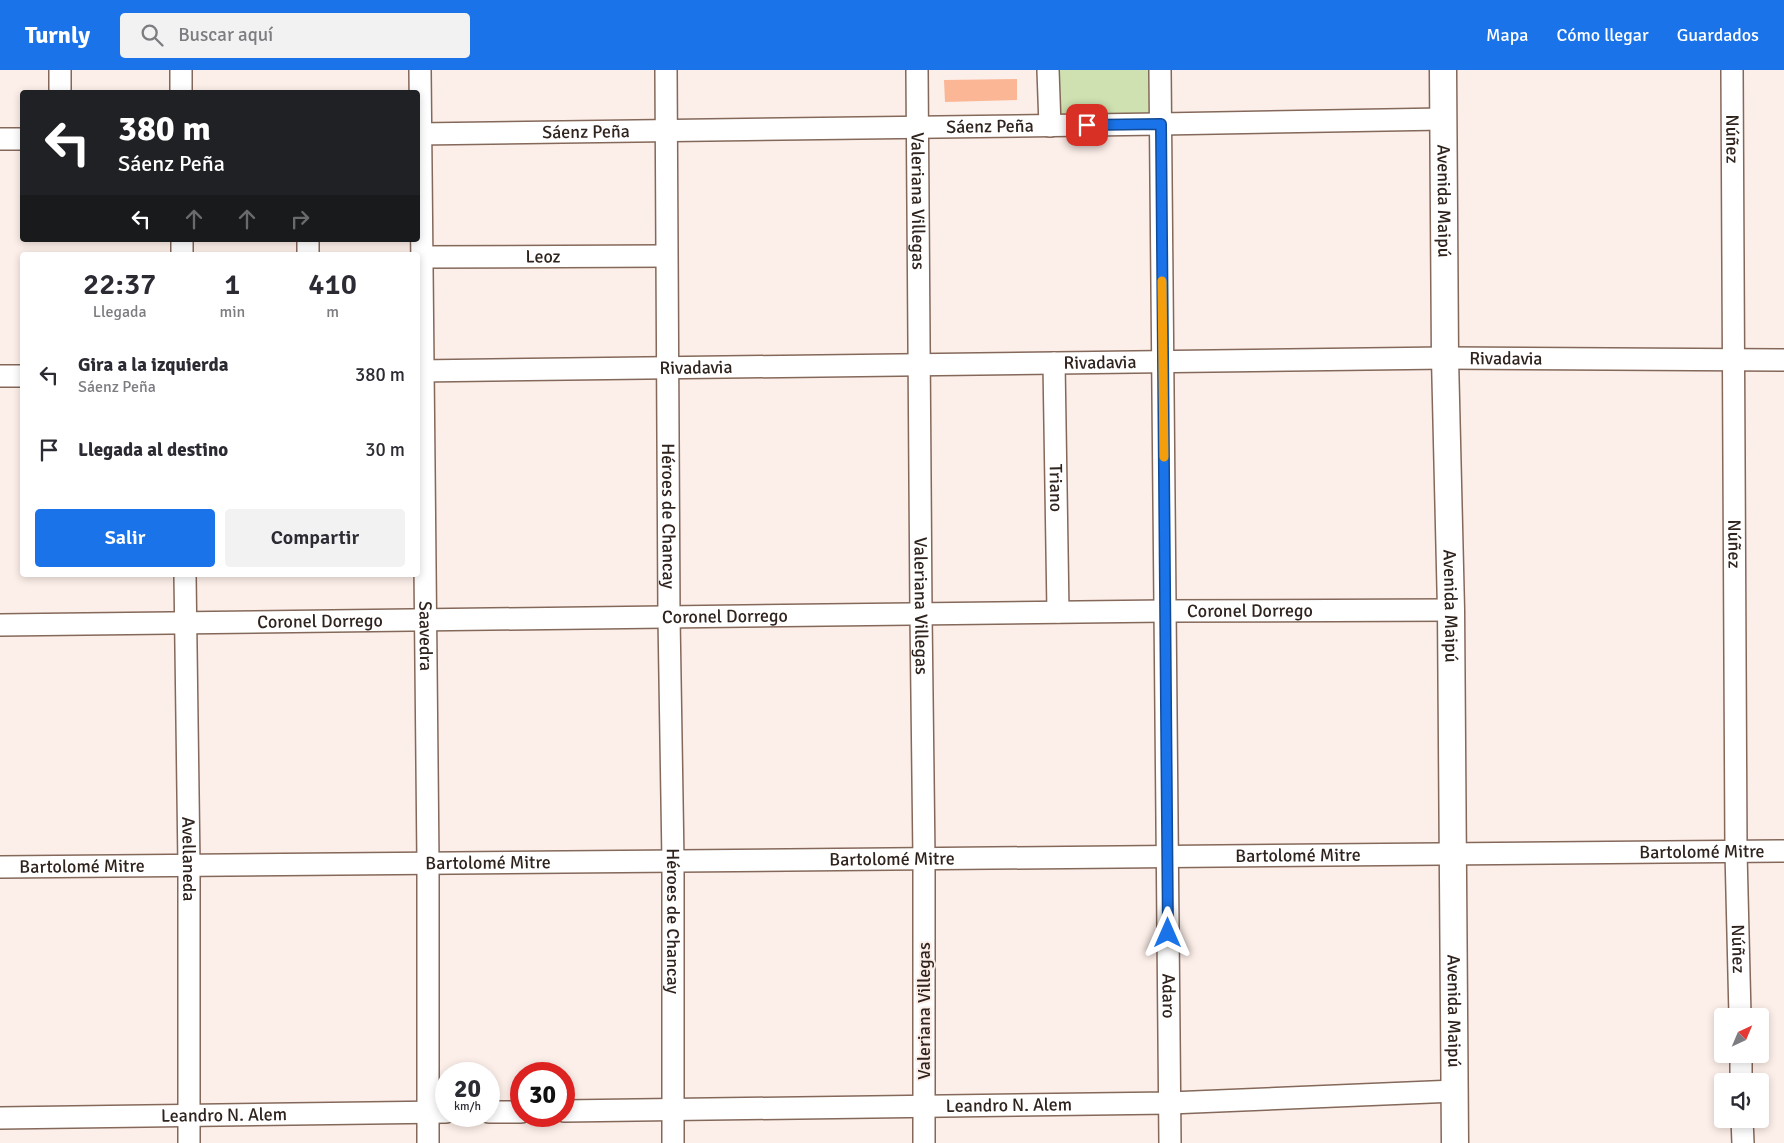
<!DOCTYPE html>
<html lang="es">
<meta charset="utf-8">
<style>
:root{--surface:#fff;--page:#f2f2f3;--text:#2b2b33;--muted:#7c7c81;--accent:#1a73e8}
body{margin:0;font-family:Signika,sans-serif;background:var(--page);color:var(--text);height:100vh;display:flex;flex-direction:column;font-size:19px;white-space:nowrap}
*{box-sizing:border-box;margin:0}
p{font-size:16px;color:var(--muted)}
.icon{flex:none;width:28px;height:28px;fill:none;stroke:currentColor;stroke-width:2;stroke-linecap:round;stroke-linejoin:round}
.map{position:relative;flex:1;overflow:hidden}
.details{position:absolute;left:20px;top:182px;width:400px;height:325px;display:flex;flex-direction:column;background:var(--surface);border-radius:5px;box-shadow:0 2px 8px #0003}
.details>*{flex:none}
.guide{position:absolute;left:20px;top:20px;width:400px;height:152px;border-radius:5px;box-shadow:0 2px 8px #0003;background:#202124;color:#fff;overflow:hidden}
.needle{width:32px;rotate:44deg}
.fabs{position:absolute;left:1714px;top:938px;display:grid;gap:10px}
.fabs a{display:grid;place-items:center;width:55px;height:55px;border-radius:5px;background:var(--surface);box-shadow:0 2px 8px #0003;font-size:25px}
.speed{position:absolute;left:435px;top:992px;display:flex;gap:10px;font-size:25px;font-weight:700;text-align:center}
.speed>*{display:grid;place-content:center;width:65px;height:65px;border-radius:50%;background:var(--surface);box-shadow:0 2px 8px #0003;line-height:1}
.speed small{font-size:12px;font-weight:400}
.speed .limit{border:8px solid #d22;background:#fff;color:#111}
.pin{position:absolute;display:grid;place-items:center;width:42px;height:42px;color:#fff;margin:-21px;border-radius:10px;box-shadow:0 2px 8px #0006}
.me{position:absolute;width:55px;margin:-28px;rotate:0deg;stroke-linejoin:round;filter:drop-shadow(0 0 4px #0008)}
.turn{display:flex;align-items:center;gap:18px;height:105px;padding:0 15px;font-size:22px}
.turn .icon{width:65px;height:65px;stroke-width:2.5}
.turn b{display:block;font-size:35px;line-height:42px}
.lanes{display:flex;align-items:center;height:48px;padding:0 15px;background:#0003;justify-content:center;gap:25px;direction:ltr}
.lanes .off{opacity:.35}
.eta{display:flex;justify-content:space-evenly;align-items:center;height:85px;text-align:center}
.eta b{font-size:30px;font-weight:600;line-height:35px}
.action{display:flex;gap:10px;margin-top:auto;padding:10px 15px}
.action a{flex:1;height:58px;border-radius:5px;background:var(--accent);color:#fff;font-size:20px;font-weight:600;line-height:58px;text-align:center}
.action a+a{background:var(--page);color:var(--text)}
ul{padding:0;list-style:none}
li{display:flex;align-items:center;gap:15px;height:75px;padding:0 15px}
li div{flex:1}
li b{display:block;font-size:19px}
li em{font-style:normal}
header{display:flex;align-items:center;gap:30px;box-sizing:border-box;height:70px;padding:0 25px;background:var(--accent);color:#fff}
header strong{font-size:24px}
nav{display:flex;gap:28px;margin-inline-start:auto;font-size:18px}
.search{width:350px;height:45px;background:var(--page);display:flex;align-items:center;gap:12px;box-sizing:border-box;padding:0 18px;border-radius:5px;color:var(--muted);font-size:19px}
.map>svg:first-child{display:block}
.green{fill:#cfe1b0}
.building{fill:#fbb696}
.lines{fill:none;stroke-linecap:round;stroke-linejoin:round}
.minor-casing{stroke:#84685a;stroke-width:24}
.major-casing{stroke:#84685a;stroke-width:29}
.minor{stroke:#fff;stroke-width:21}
.major{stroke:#fff;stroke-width:26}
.route-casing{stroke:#114b97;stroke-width:12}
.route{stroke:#1a73e8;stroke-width:9}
.slow{stroke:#f59e0b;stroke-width:9}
.labels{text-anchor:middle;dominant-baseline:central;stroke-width:4;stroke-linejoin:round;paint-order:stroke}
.street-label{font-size:18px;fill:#2f231e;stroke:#fceee8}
</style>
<header>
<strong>Turnly</strong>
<div class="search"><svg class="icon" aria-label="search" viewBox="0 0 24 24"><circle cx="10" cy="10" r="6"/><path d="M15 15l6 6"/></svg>Buscar aquí</div>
<nav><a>Mapa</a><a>Cómo llegar</a><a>Guardados</a></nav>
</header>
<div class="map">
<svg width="1784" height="1073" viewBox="0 0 1784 1073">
<rect width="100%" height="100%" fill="#fceee8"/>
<polygon class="green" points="1058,0 1153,0 1154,46 1058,47"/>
<polygon class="building" points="1017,9 1017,30 945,32 944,10"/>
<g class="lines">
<defs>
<g id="minor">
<polyline points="60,0 60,22"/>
<polyline points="181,0 181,22"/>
<path id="s1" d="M 420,0 L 428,793 L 428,1073"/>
<path id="s2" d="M 666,0 L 669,547 L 673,791 L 673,1073"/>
<path id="s3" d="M 917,0 L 921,544 L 924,789 L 924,1073"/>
<polyline points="1048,0 1050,56"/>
<path id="s4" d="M 1160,0 L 1170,1073"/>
<path id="s5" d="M 1732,0 L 1736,782 L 1740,946"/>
<path id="s6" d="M 418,64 L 1161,54 L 1443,49"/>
<polyline points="0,69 22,69"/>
<polyline points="182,170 182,185"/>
<polyline points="308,170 308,185"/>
<path id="s7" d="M 421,187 L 666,186"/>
<path id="s8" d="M 1054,293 L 1058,542"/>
<path id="s9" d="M 418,301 L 1445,288 L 1784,290"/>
<polyline points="0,306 22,306"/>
<path id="s10" d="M 185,505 L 189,796 L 189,1073"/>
<path id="s11" d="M 0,555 L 1165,541 L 1451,540"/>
<path id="s12" d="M 0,797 L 1784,781"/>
<polyline points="1741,984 1741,1011"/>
<path id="s13" d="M 564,1041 L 1170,1033 L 1455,1021"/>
<polyline points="489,1042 521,1042"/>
<path id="s14" d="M 0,1048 L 446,1042"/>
<polyline points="1742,1049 1743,1073"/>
</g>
<g id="major">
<path id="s15" d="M 1443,0 L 1445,288 L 1451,540 L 1455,1073"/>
</g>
</defs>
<use href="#minor" class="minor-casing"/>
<use href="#major" class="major-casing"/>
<use href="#minor" class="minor"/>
<use href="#major" class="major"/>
</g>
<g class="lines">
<defs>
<polyline id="route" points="1087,55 1161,54 1168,863"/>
</defs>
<use href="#route" class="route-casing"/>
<use href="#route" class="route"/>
<polyline class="slow" points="1162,211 1164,387"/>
</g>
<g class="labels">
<g class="street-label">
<text stroke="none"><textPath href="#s6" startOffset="572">Sáenz Peña</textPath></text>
<text stroke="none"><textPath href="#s6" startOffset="168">Sáenz Peña</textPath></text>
<text stroke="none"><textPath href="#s5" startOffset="69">Núñez</textPath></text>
<text stroke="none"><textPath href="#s3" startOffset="131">Valeriana Villegas</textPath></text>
<text stroke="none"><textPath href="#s15" startOffset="131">Avenida Maipú</textPath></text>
<text stroke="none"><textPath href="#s7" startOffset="122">Leoz</textPath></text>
<text stroke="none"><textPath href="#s9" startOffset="1088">Rivadavia</textPath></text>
<text stroke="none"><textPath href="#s9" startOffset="682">Rivadavia</textPath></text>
<text stroke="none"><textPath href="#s9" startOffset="278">Rivadavia</textPath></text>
<text stroke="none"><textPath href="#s8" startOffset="125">Triano</textPath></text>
<text stroke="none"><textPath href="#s2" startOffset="446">Héroes de Chancay</textPath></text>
<text stroke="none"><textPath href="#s5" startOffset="474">Núñez</textPath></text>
<text stroke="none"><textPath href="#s15" startOffset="536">Avenida Maipú</textPath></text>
<text stroke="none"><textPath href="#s3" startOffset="536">Valeriana Villegas</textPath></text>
<text stroke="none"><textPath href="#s11" startOffset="1250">Coronel Dorrego</textPath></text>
<text stroke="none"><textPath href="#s11" startOffset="725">Coronel Dorrego</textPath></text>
<text stroke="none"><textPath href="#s11" startOffset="320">Coronel Dorrego</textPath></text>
<text stroke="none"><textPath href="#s1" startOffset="566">Saavedra</textPath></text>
<text stroke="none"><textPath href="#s12" startOffset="1702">Bartolomé Mitre</textPath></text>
<text stroke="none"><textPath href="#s12" startOffset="1298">Bartolomé Mitre</textPath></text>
<text stroke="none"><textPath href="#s10" startOffset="284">Avellaneda</textPath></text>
<text stroke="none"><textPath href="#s12" startOffset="892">Bartolomé Mitre</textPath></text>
<text stroke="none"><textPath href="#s12" startOffset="488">Bartolomé Mitre</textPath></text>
<text stroke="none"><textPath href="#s12" startOffset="82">Bartolomé Mitre</textPath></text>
<text stroke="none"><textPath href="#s2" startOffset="851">Héroes de Chancay</textPath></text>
<text stroke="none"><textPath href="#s5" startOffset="879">Núñez</textPath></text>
<text stroke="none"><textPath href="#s4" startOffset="926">Adaro</textPath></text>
<text transform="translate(924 941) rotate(-90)">Valeriana Villegas</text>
<text stroke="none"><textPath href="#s15" startOffset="941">Avenida Maipú</textPath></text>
<text stroke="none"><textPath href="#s13" startOffset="445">Leandro N. Alem</textPath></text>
<text stroke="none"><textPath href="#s14" startOffset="224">Leandro N. Alem</textPath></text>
</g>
</g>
</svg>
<div class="fabs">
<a><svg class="needle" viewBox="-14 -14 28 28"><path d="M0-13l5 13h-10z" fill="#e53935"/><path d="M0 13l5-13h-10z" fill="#7c7c81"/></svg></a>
<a><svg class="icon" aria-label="sound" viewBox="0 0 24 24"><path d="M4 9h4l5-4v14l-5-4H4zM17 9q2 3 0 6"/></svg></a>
</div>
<div class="speed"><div>20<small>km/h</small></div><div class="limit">30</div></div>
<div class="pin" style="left:1087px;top:55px;background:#d93025"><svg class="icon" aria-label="arrive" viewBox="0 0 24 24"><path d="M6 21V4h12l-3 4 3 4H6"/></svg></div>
<svg class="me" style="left:1168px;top:863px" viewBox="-20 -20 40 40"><path d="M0-17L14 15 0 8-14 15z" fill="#1a73e8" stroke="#fff" stroke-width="4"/></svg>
<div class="guide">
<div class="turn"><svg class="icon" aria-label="left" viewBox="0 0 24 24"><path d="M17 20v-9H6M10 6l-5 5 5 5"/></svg><div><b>380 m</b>Sáenz Peña</div></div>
<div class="lanes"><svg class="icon" aria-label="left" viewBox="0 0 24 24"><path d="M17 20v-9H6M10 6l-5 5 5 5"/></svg><svg class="icon off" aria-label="ahead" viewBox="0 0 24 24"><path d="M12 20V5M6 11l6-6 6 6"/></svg><svg class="icon off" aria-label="ahead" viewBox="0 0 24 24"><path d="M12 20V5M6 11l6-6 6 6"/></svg><svg class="icon off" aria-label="right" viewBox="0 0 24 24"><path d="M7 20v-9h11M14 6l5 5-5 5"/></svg></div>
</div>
<section class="details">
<div class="eta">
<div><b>22:37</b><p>Llegada</p></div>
<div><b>1</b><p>min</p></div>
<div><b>410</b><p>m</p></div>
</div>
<ul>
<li><svg class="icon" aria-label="left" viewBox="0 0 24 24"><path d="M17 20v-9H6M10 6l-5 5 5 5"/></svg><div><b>Gira a la izquierda</b><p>Sáenz Peña</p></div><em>380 m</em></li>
<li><svg class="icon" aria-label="arrive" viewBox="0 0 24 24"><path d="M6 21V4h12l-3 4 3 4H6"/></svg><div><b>Llegada al destino</b></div><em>30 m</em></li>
</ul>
<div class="action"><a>Salir</a><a>Compartir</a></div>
</section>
</div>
